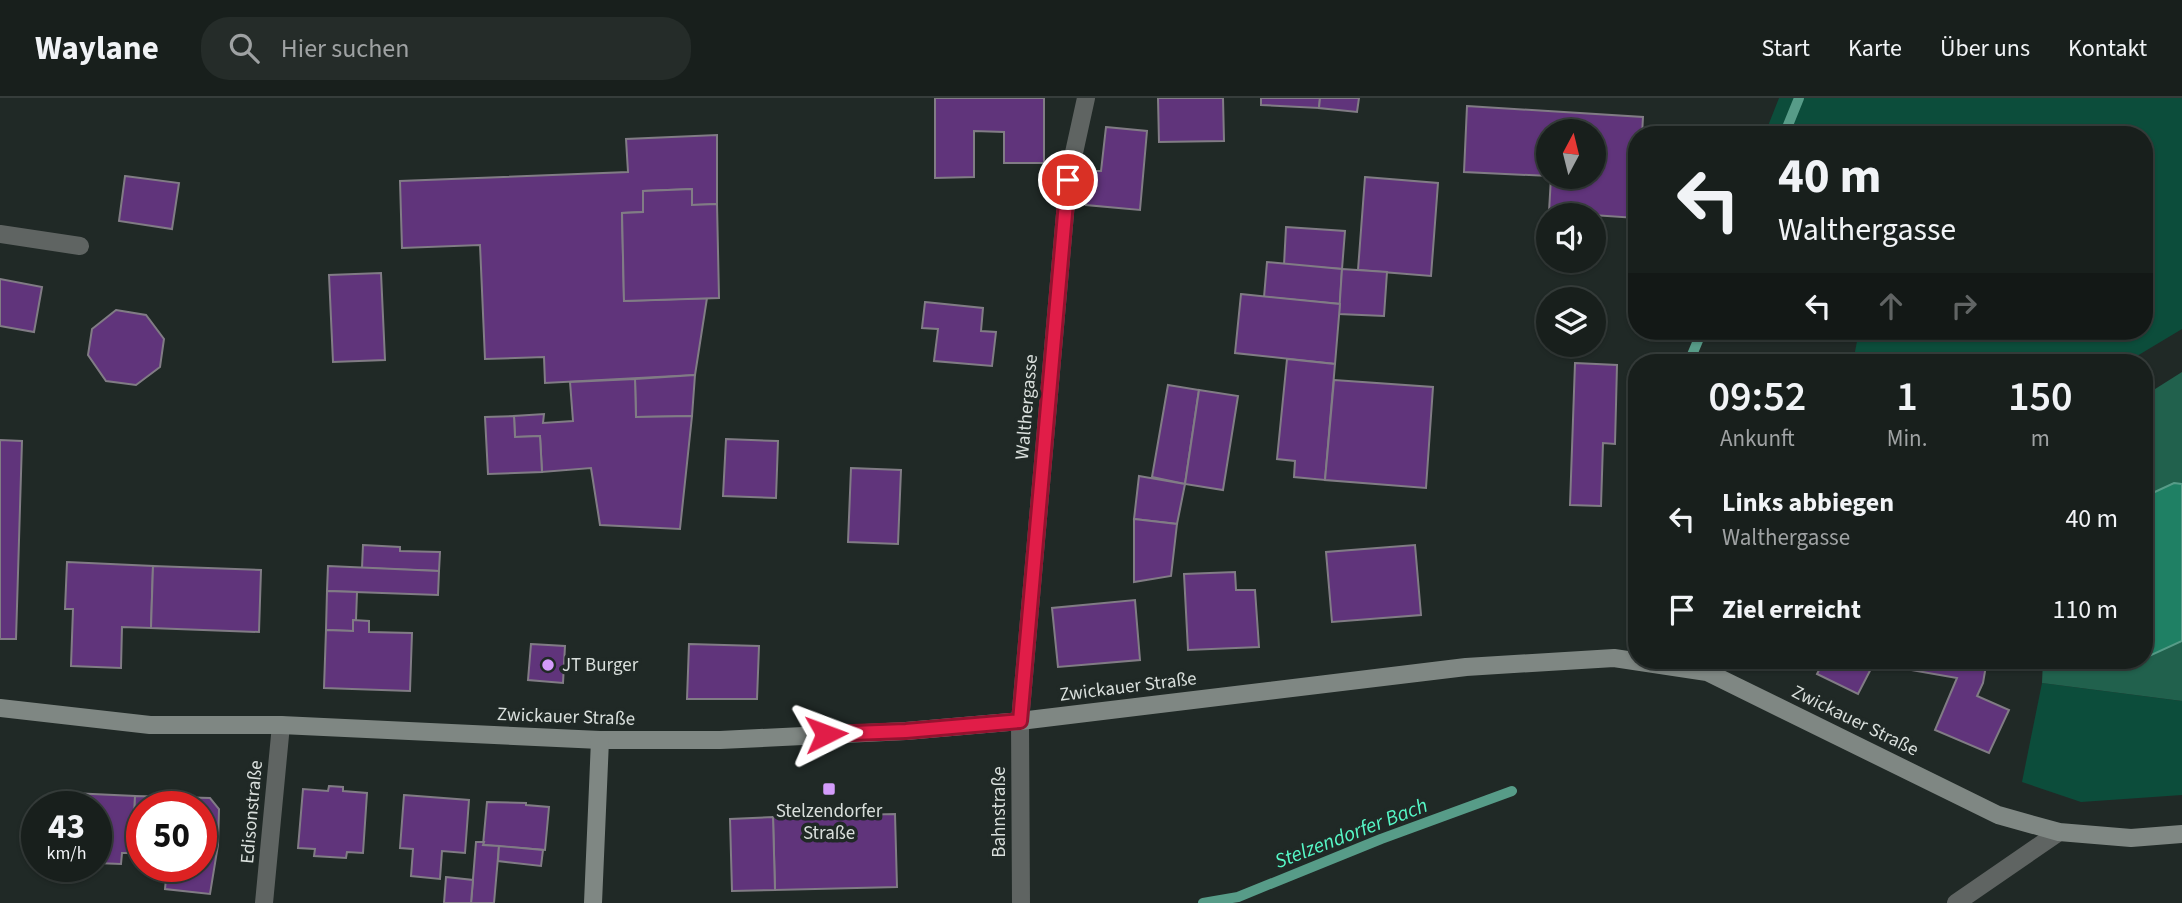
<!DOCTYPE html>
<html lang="de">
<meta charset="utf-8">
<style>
:root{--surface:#181f1c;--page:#252c29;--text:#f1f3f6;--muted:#9fa2a3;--line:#363d3b}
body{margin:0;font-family:"Source Sans 3",sans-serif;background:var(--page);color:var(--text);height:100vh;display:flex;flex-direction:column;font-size:26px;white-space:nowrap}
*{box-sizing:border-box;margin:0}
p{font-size:23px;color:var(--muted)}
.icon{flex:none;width:38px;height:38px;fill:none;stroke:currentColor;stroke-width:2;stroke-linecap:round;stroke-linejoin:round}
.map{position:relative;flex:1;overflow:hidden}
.side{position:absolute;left:1628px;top:256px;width:525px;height:315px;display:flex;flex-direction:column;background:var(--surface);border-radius:28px;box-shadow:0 2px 5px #0004,0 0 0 2px var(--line)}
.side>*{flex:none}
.guide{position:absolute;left:1628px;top:28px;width:525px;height:214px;border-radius:28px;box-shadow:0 2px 5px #0004,0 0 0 2px var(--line);background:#181f1c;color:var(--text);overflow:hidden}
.needle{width:46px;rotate:7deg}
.buttons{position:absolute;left:1536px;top:21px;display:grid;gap:14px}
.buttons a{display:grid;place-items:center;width:70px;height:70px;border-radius:50%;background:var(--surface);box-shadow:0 2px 5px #0004,0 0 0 2px var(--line);font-size:35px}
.speed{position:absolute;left:21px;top:693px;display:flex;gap:14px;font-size:35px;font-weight:700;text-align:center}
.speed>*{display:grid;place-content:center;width:91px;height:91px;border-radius:50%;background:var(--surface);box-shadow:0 2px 5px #0004,0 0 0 2px var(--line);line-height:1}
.speed small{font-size:18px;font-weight:400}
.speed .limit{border:10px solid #d22;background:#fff;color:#111}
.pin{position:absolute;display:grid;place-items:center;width:60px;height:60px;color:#fff;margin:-30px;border:4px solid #fff;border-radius:50%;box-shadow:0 2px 7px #0007}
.me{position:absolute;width:77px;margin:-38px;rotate:87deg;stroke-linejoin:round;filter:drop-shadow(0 0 5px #0008)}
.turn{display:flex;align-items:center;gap:24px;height:147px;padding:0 35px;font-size:32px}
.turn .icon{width:91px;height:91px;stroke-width:2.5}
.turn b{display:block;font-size:49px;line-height:60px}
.lanes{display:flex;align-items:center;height:66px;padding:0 35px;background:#0003;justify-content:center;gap:35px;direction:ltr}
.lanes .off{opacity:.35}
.eta{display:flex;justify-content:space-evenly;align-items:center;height:119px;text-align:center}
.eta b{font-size:42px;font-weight:600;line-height:49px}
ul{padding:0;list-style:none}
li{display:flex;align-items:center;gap:21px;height:91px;padding:0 35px}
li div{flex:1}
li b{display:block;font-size:26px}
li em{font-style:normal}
header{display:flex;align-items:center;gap:42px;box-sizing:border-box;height:98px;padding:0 35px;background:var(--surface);border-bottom:2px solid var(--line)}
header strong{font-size:33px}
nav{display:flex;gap:38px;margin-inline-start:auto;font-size:24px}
.search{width:490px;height:63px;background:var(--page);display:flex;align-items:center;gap:18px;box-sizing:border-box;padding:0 24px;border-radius:28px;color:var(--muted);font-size:26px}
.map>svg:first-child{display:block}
.green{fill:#0c4d3b}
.forest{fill:#21614d}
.water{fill:#1f8064;stroke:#579c88;stroke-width:2}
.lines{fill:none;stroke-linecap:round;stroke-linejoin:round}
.stream{stroke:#579c88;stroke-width:10}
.building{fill:#60347b;stroke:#817c85;stroke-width:2}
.street{stroke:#5f6462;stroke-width:18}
.secondary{stroke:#7f8783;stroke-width:18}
.route-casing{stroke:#92132f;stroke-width:18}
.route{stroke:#e11d48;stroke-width:12}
.poi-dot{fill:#d49cfb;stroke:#202926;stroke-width:2.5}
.labels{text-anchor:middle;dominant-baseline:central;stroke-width:7;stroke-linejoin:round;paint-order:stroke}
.street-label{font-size:19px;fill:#d9dfdc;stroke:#202926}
.poi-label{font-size:19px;fill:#d9dfdc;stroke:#202926;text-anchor:start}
.water-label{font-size:21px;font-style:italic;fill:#56f8c7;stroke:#202926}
</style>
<header>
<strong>Waylane</strong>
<div class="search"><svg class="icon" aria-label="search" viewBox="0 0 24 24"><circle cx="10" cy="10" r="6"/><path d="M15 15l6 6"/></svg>Hier suchen</div>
<nav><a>Start</a><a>Karte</a><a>Über uns</a><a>Kontakt</a></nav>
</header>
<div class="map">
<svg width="2182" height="805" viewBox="0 0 2182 805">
<rect width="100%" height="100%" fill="#202926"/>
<g class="green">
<polygon points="1779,0 2182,0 2182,231 2127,264 1853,264 1859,233 2144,233 2144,37 1779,37 1766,33"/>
<polygon points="2042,585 2182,603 2182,697 2081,704 2022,684"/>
</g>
<polygon class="forest" points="2182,274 2182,603 2042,585 2043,562 2144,562 2144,298"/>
<polygon class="water" points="2174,385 2182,386 2182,543 2147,559 2144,558 2144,399"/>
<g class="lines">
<g class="stream">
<polyline points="1784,37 1799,0"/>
<polyline points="1689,264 1702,233"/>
<polyline points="1203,805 1238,799 1381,741 1512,693"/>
</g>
</g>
<g class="building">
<polygon points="935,0 1044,0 1044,65 1004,65 1004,34 974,33 974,79 935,80"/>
<polygon points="1158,0 1223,0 1224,43 1159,44"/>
<polygon points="1261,0 1320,0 1319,10 1261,7"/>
<polygon points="1320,0 1359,0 1357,14 1319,10"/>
<polygon points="1467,8 1643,19 1642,37 1636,37 1636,120 1549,114 1551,79 1594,79 1594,33 1549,33 1549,78 1464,74"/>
<polygon points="1106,29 1147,33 1140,112 1086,107 1089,73 1101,73"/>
<polygon points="717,37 717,106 692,107 692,91 643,93 643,114 622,115 624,203 707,200 695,277 545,285 544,259 485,261 480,147 402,150 400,83 628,74 626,41"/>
<polygon points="125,78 179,85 172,131 119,123"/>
<polygon points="1365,79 1438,85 1431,178 1358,172"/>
<polygon points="692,91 692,107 717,106 719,200 624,203 622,115 643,114 643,93"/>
<polygon points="1286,129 1345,133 1342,171 1284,167"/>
<polygon points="1267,164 1342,171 1340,206 1264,199"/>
<polygon points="1342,171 1387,174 1384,218 1339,216"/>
<polygon points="381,175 385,262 333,264 329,177"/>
<polygon points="0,181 42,189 34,234 0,228"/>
<polygon points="1241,196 1340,206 1335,266 1235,255"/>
<polygon points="925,204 983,210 981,233 996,234 992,268 934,263 938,231 922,230"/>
<polygon points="116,212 146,217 164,241 160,269 136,287 106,283 88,257 92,231"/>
<polygon points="1287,261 1335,266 1325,382 1294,379 1295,363 1277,361"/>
<polygon points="1575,265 1617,267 1615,346 1603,345 1601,408 1570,407"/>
<polygon points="695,277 692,318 636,319 635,281"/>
<polygon points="635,281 636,319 692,318 680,431 600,427 591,370 542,374 540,338 515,339 514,318 544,316 543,325 573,323 570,284"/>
<polygon points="1334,282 1433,289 1426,390 1325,382"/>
<polygon points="1168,287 1199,292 1185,386 1152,379"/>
<polygon points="1199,292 1238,298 1223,392 1185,386"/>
<polygon points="514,318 515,339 540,338 542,374 488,376 485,319"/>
<polygon points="726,341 778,343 776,400 723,398"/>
<polygon points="0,342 22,343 16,541 0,541"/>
<polygon points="851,370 901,372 898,446 848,444"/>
<polygon points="1139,378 1185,386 1177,426 1134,421"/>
<polygon points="1134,421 1177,426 1171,478 1134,484"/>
<polygon points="363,447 400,449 400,453 440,454 439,473 362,470"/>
<polygon points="1415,447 1421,517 1332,524 1326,454"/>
<polygon points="67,464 153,468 151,530 122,529 121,570 71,568 73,511 65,511"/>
<polygon points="153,468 261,472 259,534 151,530"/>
<polygon points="328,468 439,473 438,497 327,493"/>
<polygon points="1235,474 1236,492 1255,492 1259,549 1188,552 1184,476"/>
<polygon points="327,493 357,494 356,522 353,522 353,533 326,532"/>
<polygon points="1135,502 1140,562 1058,569 1052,510"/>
<polygon points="353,522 369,523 369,534 412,535 410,593 324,590 326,532 353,533"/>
<polygon points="531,546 565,548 563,585 528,582"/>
<polygon points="689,546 759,548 757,601 687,601"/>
<polygon points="1824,562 1872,562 1875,563 1858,596 1817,576"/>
<polygon points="1913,562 1987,562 1983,585 1977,598 2009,612 1989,655 1935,632 1957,580 1911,572"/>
<polygon points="329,688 343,689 343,693 367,695 363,755 347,754 346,760 314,758 315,751 298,750 303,691 328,693"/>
<polygon points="71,695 135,698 133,755 122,755 121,766 96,765 96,709 47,709 48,696"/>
<polygon points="404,697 469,702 465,755 442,753 440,781 411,778 413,751 400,750"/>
<polygon points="135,698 210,700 219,711 218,747 210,796 165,791 167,770 159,769 201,768 201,709 142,709 142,755 133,755"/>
<polygon points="487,704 526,705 526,707 549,709 545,752 483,747"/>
<polygon points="895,716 897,789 775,792 773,719"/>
<polygon points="773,719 775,792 732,793 730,721"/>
<polygon points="476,744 484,744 483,747 499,748 494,805 471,805"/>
<polygon points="499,748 543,752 541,768 498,763"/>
<polygon points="446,779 473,782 471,805 444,805"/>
</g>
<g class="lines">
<g class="street">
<polyline points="0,136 80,148"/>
<polyline points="264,805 281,627"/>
<polyline points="1021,805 1020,623 1068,82 1086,0"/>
<polyline points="1956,805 2059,734"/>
</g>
<g class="secondary">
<polyline points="0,610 150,627 281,627 600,642 720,642 906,633 1020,623 1466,569 1614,560 1707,574 1998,717 2059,734 2131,740 2182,736"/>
<polyline points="593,805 600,642"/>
</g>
</g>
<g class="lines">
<defs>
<polyline id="route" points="826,636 906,633 1020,623 1068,82"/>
</defs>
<use href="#route" class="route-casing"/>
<use href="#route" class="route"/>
</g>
<g class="poi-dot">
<circle cx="548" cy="567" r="7"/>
<rect x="822" y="684" width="14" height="14" rx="3.5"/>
</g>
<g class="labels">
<g class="street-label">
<text transform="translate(1027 309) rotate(-85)">Walthergasse</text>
<text transform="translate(1128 589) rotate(-7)">Zwickauer Straße</text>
<text transform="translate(566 619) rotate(2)">Zwickauer Straße</text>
<text transform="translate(1855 623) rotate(26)">Zwickauer Straße</text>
<text transform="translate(252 714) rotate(-85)">Edisonstraße</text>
<text transform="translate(999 714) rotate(-90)">Bahnstraße</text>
</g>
<g class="poi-label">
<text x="562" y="567">JT Burger</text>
<text x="829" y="713" text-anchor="middle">Stelzendorfer<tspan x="829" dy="22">Straße</tspan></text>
</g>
<g class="water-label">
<text transform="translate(1351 735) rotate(-21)">Stelzendorfer Bach</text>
</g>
</g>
</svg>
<div class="buttons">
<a><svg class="needle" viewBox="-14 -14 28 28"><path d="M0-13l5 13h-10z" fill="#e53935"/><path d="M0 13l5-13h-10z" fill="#9fa2a3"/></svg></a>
<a><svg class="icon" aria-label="sound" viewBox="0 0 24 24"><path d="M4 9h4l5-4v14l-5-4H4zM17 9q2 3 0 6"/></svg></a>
<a><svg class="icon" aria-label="layers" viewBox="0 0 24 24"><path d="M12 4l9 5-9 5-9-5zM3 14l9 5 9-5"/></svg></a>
</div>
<div class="speed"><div>43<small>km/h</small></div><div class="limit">50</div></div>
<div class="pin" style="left:1068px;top:82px;background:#d93025"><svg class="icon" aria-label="arrive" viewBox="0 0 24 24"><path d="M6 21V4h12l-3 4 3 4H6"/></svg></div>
<svg class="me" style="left:826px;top:636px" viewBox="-20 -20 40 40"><path d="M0-17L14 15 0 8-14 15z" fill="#e11d48" stroke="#fff" stroke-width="4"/></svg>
<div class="guide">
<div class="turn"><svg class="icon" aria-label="left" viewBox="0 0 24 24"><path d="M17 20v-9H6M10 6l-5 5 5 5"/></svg><div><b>40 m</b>Walthergasse</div></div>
<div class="lanes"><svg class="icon" aria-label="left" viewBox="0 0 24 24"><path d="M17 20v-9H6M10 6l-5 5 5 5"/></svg><svg class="icon off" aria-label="ahead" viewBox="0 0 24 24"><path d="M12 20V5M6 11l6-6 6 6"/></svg><svg class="icon off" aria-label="right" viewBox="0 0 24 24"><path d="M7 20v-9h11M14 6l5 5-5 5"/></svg></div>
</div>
<section class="side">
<div class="eta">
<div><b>09:52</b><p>Ankunft</p></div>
<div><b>1</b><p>Min.</p></div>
<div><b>150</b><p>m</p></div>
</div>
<ul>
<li><svg class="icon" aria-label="left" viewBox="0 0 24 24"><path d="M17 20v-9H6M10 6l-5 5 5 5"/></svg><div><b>Links abbiegen</b><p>Walthergasse</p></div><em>40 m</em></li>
<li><svg class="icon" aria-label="arrive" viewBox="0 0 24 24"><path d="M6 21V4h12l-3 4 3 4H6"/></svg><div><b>Ziel erreicht</b></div><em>110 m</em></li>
</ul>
</section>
</div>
